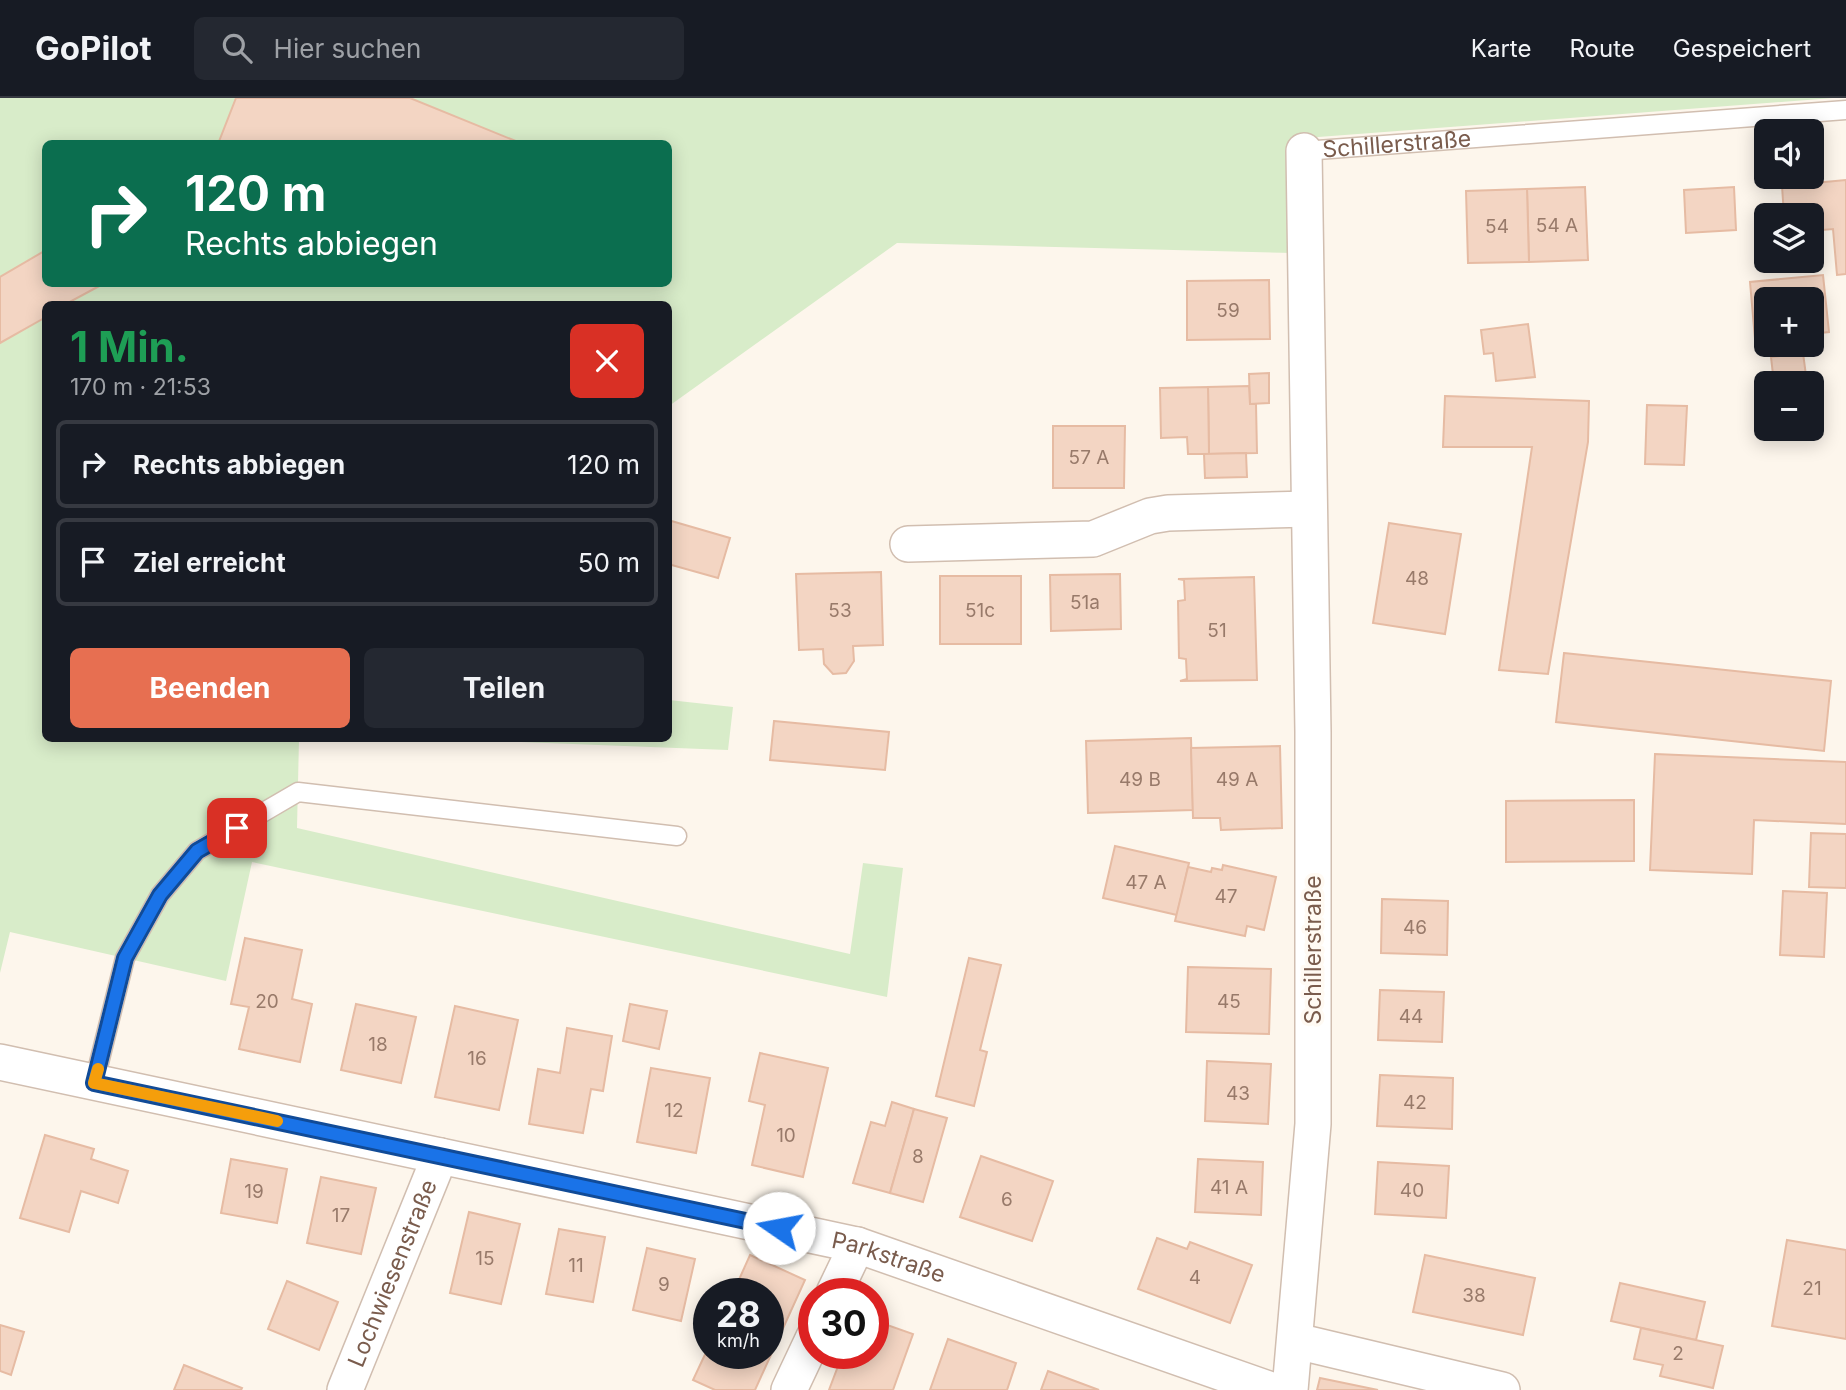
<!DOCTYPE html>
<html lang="de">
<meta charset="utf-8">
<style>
:root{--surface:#171b24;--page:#242831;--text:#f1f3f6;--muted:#9ea1a6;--line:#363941;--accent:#e76f51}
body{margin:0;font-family:Inter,sans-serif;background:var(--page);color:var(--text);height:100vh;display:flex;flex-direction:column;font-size:26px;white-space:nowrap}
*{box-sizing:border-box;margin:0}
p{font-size:23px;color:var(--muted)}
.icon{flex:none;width:38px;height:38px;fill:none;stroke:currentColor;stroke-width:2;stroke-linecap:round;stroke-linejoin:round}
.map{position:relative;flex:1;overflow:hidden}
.panel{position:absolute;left:42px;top:203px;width:630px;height:441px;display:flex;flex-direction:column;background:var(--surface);border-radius:10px;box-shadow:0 4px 18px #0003}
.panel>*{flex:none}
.top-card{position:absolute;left:42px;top:42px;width:630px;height:147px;border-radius:10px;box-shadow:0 4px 18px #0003;background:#0b6e4f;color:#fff;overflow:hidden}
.controls{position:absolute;left:1754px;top:21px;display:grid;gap:14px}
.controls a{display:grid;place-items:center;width:70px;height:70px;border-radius:10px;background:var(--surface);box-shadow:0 4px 18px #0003;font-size:35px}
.speed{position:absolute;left:693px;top:1180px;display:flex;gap:14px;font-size:35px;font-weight:700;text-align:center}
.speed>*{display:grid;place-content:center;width:91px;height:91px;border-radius:50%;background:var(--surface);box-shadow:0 4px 18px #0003;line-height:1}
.speed small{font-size:18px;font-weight:400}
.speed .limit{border:10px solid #d22;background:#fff;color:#111}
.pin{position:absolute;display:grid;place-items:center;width:60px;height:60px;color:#fff;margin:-30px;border-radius:14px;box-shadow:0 4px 10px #0006}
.me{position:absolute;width:77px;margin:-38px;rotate:282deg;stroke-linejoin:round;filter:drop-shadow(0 0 5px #0008)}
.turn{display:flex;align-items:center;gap:24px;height:147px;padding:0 28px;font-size:32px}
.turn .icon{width:91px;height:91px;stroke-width:2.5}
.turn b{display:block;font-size:49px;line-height:60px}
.round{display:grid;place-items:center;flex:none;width:74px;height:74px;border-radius:10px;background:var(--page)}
.overview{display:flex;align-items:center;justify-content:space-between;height:119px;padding:0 28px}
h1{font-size:42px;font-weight:700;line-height:52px;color:#1e9e55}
.action{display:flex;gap:14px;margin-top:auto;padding:14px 28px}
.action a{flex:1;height:80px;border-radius:10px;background:var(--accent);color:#fff;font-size:28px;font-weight:700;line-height:80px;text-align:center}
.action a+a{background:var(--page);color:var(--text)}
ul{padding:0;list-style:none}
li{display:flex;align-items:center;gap:21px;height:88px;margin:0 14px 10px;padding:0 14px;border:4px solid var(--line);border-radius:10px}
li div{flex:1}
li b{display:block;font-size:26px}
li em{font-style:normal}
header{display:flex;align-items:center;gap:42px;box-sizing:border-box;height:98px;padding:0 35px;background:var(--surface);border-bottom:2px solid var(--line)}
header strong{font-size:33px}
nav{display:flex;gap:38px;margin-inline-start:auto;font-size:24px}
.search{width:490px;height:63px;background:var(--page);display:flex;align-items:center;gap:18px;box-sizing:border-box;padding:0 24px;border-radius:10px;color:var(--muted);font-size:26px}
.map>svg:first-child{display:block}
.green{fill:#d8ecc9;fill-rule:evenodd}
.building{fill:#f3d5c3;stroke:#e6bba3;stroke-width:2}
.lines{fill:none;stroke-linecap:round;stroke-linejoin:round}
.service-casing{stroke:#d1beb0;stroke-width:21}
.minor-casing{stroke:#d1beb0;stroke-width:38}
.service{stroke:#fff;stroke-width:18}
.minor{stroke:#fff;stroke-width:35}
.route-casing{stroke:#114b97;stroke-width:18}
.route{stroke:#1a73e8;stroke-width:12}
.slow{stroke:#f59e0b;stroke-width:12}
.labels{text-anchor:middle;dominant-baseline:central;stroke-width:7;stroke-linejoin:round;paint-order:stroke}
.number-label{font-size:19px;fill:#987a6a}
.street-label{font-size:23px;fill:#7a5c4d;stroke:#fffaf3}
</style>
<header>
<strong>GoPilot</strong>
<div class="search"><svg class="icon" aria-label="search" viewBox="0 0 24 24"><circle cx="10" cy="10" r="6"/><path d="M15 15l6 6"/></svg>Hier suchen</div>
<nav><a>Karte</a><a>Route</a><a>Gespeichert</a></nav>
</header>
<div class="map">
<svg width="1846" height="1292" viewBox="0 0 1846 1292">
<rect width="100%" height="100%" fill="#fdf6ec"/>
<g class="green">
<path d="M 0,0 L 1833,0 L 1292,41 L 1292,155 L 897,145 L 669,308 L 668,206 L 46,206 L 46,640 L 299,641 L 297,730 L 850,856 L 863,765 L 903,770 L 887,899 L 252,764 L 226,883 L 10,834 L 0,875 ZM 46,46 L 668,46 L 668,186 L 46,186 Z"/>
<polygon points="669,602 733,609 728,652 446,641 668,640"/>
</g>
<g class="building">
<polygon points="236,0 410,0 523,46 218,46"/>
<polygon points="1846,82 1846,176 1837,177 1833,131 1811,133 1811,117 1784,117 1782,88"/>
<polygon points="1585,89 1588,162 1529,164 1527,91"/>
<polygon points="1734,89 1736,132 1686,135 1684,92"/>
<polygon points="1527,91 1529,164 1468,165 1466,93"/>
<polygon points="46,152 46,186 103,186 66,206 46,206 46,219 0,245 0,179"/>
<polygon points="1823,177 1829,234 1811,236 1811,201 1766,201 1766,240 1755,241 1750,184"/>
<polygon points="1269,182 1270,241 1187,242 1187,183"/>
<polygon points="1528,226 1535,279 1496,283 1493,255 1484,256 1481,232"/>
<polygon points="1803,255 1807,285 1774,285 1771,259"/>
<polygon points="1269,275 1269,305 1250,306 1249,276"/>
<polygon points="1249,288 1250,306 1256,306 1257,355 1209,356 1208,289"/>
<polygon points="1208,289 1209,356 1188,356 1187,339 1161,340 1160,290"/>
<polygon points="1445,298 1589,303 1588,344 1548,576 1499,572 1532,349 1443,349"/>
<polygon points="1647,307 1687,308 1684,367 1645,366"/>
<polygon points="1053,328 1125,328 1124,390 1053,390"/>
<polygon points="1246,355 1247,379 1205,380 1204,356"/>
<polygon points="668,422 730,440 718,480 668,466"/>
<polygon points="1389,425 1461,436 1445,536 1373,525"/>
<polygon points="881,474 883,547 853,548 854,563 846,575 833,576 824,566 823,551 799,552 796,476"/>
<polygon points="1120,476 1121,531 1051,533 1050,477"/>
<rect x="940" y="478" width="81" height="68"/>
<polygon points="1254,479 1257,582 1180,583 1187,581 1186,561 1179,560 1178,503 1185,502 1184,482 1178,481"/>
<polygon points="1564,555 1831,583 1824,653 1556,624"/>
<polygon points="774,623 889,634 885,672 770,662"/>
<polygon points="1191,640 1193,712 1088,715 1086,643"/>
<polygon points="1280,648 1282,730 1221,732 1220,720 1193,720 1191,650"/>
<polygon points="1655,656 1846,664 1846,726 1754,722 1752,776 1650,772"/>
<polygon points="1634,702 1634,763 1506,764 1506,703"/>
<polygon points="1811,735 1846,736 1846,790 1809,789"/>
<polygon points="1115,748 1189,765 1177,817 1103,800"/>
<polygon points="1223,767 1276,779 1264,832 1247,828 1245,838 1175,823 1188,769 1211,774 1212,770 1222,772"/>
<polygon points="1783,793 1827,795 1824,859 1780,857"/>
<polygon points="1382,801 1448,803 1447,857 1381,855"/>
<polygon points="245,840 302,852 292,901 312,906 300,964 239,951 249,909 231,906"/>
<polygon points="969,860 1001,867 980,952 987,954 974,1008 936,998"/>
<polygon points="1188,869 1271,871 1269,936 1186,934"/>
<polygon points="1380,892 1444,894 1442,944 1378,942"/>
<polygon points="356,906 416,919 401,985 341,972"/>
<polygon points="630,906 667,913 659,951 623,943"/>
<polygon points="455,908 518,922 499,1012 435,999"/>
<polygon points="567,930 612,938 603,993 591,991 583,1035 529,1026 538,971 560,975"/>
<polygon points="760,955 828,970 803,1079 752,1067 765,1007 749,1003"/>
<polygon points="1207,963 1271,966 1268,1026 1205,1023"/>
<polygon points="651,970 710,980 696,1055 637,1044"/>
<polygon points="1380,977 1453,980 1452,1031 1377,1028"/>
<polygon points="892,1004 914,1011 890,1095 853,1085 871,1024 885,1028"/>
<polygon points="914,1011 947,1020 923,1104 890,1095"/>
<polygon points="45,1037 94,1051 91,1061 128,1073 118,1105 81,1093 69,1134 20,1120"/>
<polygon points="981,1058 1053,1083 1032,1143 960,1119"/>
<polygon points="231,1061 287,1071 277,1125 221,1115"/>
<polygon points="1198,1061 1263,1064 1261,1117 1195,1114"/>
<polygon points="1378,1064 1449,1068 1446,1120 1375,1116"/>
<polygon points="321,1079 376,1090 361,1156 307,1145"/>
<polygon points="469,1114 520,1126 501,1206 450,1195"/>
<polygon points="559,1131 605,1139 593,1204 546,1196"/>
<polygon points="1157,1140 1187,1151 1190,1144 1252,1167 1230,1225 1138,1191"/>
<polygon points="1787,1142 1846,1152 1846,1241 1772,1228"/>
<polygon points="647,1150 695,1161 681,1223 633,1212"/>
<polygon points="750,1157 805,1182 755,1292 715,1292 693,1282 709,1248 709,1255 768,1255 768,1195 733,1195"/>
<polygon points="1425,1157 1535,1180 1523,1237 1413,1214"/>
<polygon points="287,1183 338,1204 319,1252 268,1231"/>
<polygon points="1620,1185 1705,1204 1696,1242 1611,1223"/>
<polygon points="873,1222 913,1236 893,1292 829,1292 843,1255 873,1255"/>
<polygon points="0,1227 24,1234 11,1277 0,1273"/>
<polygon points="1641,1230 1723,1248 1713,1290 1660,1278 1663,1267 1634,1261"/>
<polygon points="948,1241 1016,1265 1007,1292 930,1292"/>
<polygon points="184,1267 242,1290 241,1292 174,1292"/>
<polygon points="1048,1273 1099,1292 1041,1292"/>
<polygon points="1320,1280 1378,1292 1317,1292"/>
</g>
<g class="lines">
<defs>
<g id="service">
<path id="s1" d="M 1304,53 L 1846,12"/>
<polyline points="94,985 125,860 160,797 197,753 298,694 677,738"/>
</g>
<g id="minor">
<polyline points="908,446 1093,441 1150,418 1168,415 1308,411"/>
<path id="s2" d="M 0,964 L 857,1147 L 1271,1292"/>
<polyline points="834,1195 857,1147"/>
<polyline points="1296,1243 1502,1292"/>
<path id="s3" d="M 345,1292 L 440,1058"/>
<polyline points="789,1292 814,1239"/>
<polyline points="1290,1292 1313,1026 1313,634 1304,53"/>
</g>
</defs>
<use href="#service" class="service-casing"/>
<use href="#minor" class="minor-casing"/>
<use href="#service" class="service"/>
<use href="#minor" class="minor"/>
</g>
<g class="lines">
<defs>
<polyline id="route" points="237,730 197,753 160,797 125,860 94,985 779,1130"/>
</defs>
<use href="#route" class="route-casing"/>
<use href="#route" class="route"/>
<polyline class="slow" points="98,971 94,985 277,1023"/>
</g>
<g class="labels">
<g class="number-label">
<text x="1557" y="127">54 A</text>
<text x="1497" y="128">54</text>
<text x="1228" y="212">59</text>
<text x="1089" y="359">57 A</text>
<text x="1417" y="480">48</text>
<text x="1085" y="504">51a</text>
<text x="840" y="512">53</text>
<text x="980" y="512">51c</text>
<text x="1217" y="532">51</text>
<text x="1140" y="681">49 B</text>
<text x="1237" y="681">49 A</text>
<text x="1146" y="784">47 A</text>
<text x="1226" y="798">47</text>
<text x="1415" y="829">46</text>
<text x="267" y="903">20</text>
<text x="1229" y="903">45</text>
<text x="1411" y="918">44</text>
<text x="378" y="946">18</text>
<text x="477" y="960">16</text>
<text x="1238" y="995">43</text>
<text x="1415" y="1004">42</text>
<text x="674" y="1012">12</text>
<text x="786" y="1037">10</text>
<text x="918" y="1058">8</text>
<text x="1229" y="1089">41 A</text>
<text x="1412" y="1092">40</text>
<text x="254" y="1093">19</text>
<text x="1007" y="1101">6</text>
<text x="341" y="1117">17</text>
<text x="485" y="1160">15</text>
<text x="576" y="1167">11</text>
<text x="1195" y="1179">4</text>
<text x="664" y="1186">9</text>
<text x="1812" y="1190">21</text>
<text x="1474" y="1197">38</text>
<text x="1678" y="1255">2</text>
</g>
<g class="street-label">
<text stroke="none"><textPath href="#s1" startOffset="93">Schillerstraße</textPath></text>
<text transform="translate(1313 852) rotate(-90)">Schillerstraße</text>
<text stroke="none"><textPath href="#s2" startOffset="910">Parkstraße</textPath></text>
<text stroke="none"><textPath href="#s3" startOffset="126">Lochwiesenstraße</textPath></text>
</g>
</g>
</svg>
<div class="controls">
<a><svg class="icon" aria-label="sound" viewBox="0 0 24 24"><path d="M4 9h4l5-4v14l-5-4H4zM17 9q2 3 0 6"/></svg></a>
<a><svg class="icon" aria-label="layers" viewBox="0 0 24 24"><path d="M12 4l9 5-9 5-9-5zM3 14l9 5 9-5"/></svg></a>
<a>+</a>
<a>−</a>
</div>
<div class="speed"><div>28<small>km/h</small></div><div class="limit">30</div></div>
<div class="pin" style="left:237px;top:730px;background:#d93025"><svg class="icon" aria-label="arrive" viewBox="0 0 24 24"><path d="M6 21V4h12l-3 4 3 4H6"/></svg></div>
<svg class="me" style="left:779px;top:1130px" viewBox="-20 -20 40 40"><circle r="19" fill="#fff"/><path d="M0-13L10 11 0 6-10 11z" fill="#1a73e8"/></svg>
<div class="top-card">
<div class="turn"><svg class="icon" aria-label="right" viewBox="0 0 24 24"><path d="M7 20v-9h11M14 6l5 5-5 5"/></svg><div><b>120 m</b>Rechts abbiegen</div></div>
</div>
<section class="panel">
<div class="overview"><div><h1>1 Min.</h1><p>170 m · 21:53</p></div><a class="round" style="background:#d93025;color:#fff"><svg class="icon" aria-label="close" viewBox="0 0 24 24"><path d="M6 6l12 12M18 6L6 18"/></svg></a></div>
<ul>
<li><svg class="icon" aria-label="right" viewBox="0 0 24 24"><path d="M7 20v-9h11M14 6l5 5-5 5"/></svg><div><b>Rechts abbiegen</b></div><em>120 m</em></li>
<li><svg class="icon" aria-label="arrive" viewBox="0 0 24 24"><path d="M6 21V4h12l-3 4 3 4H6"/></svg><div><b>Ziel erreicht</b></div><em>50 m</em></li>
</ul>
<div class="action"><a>Beenden</a><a>Teilen</a></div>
</section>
</div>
